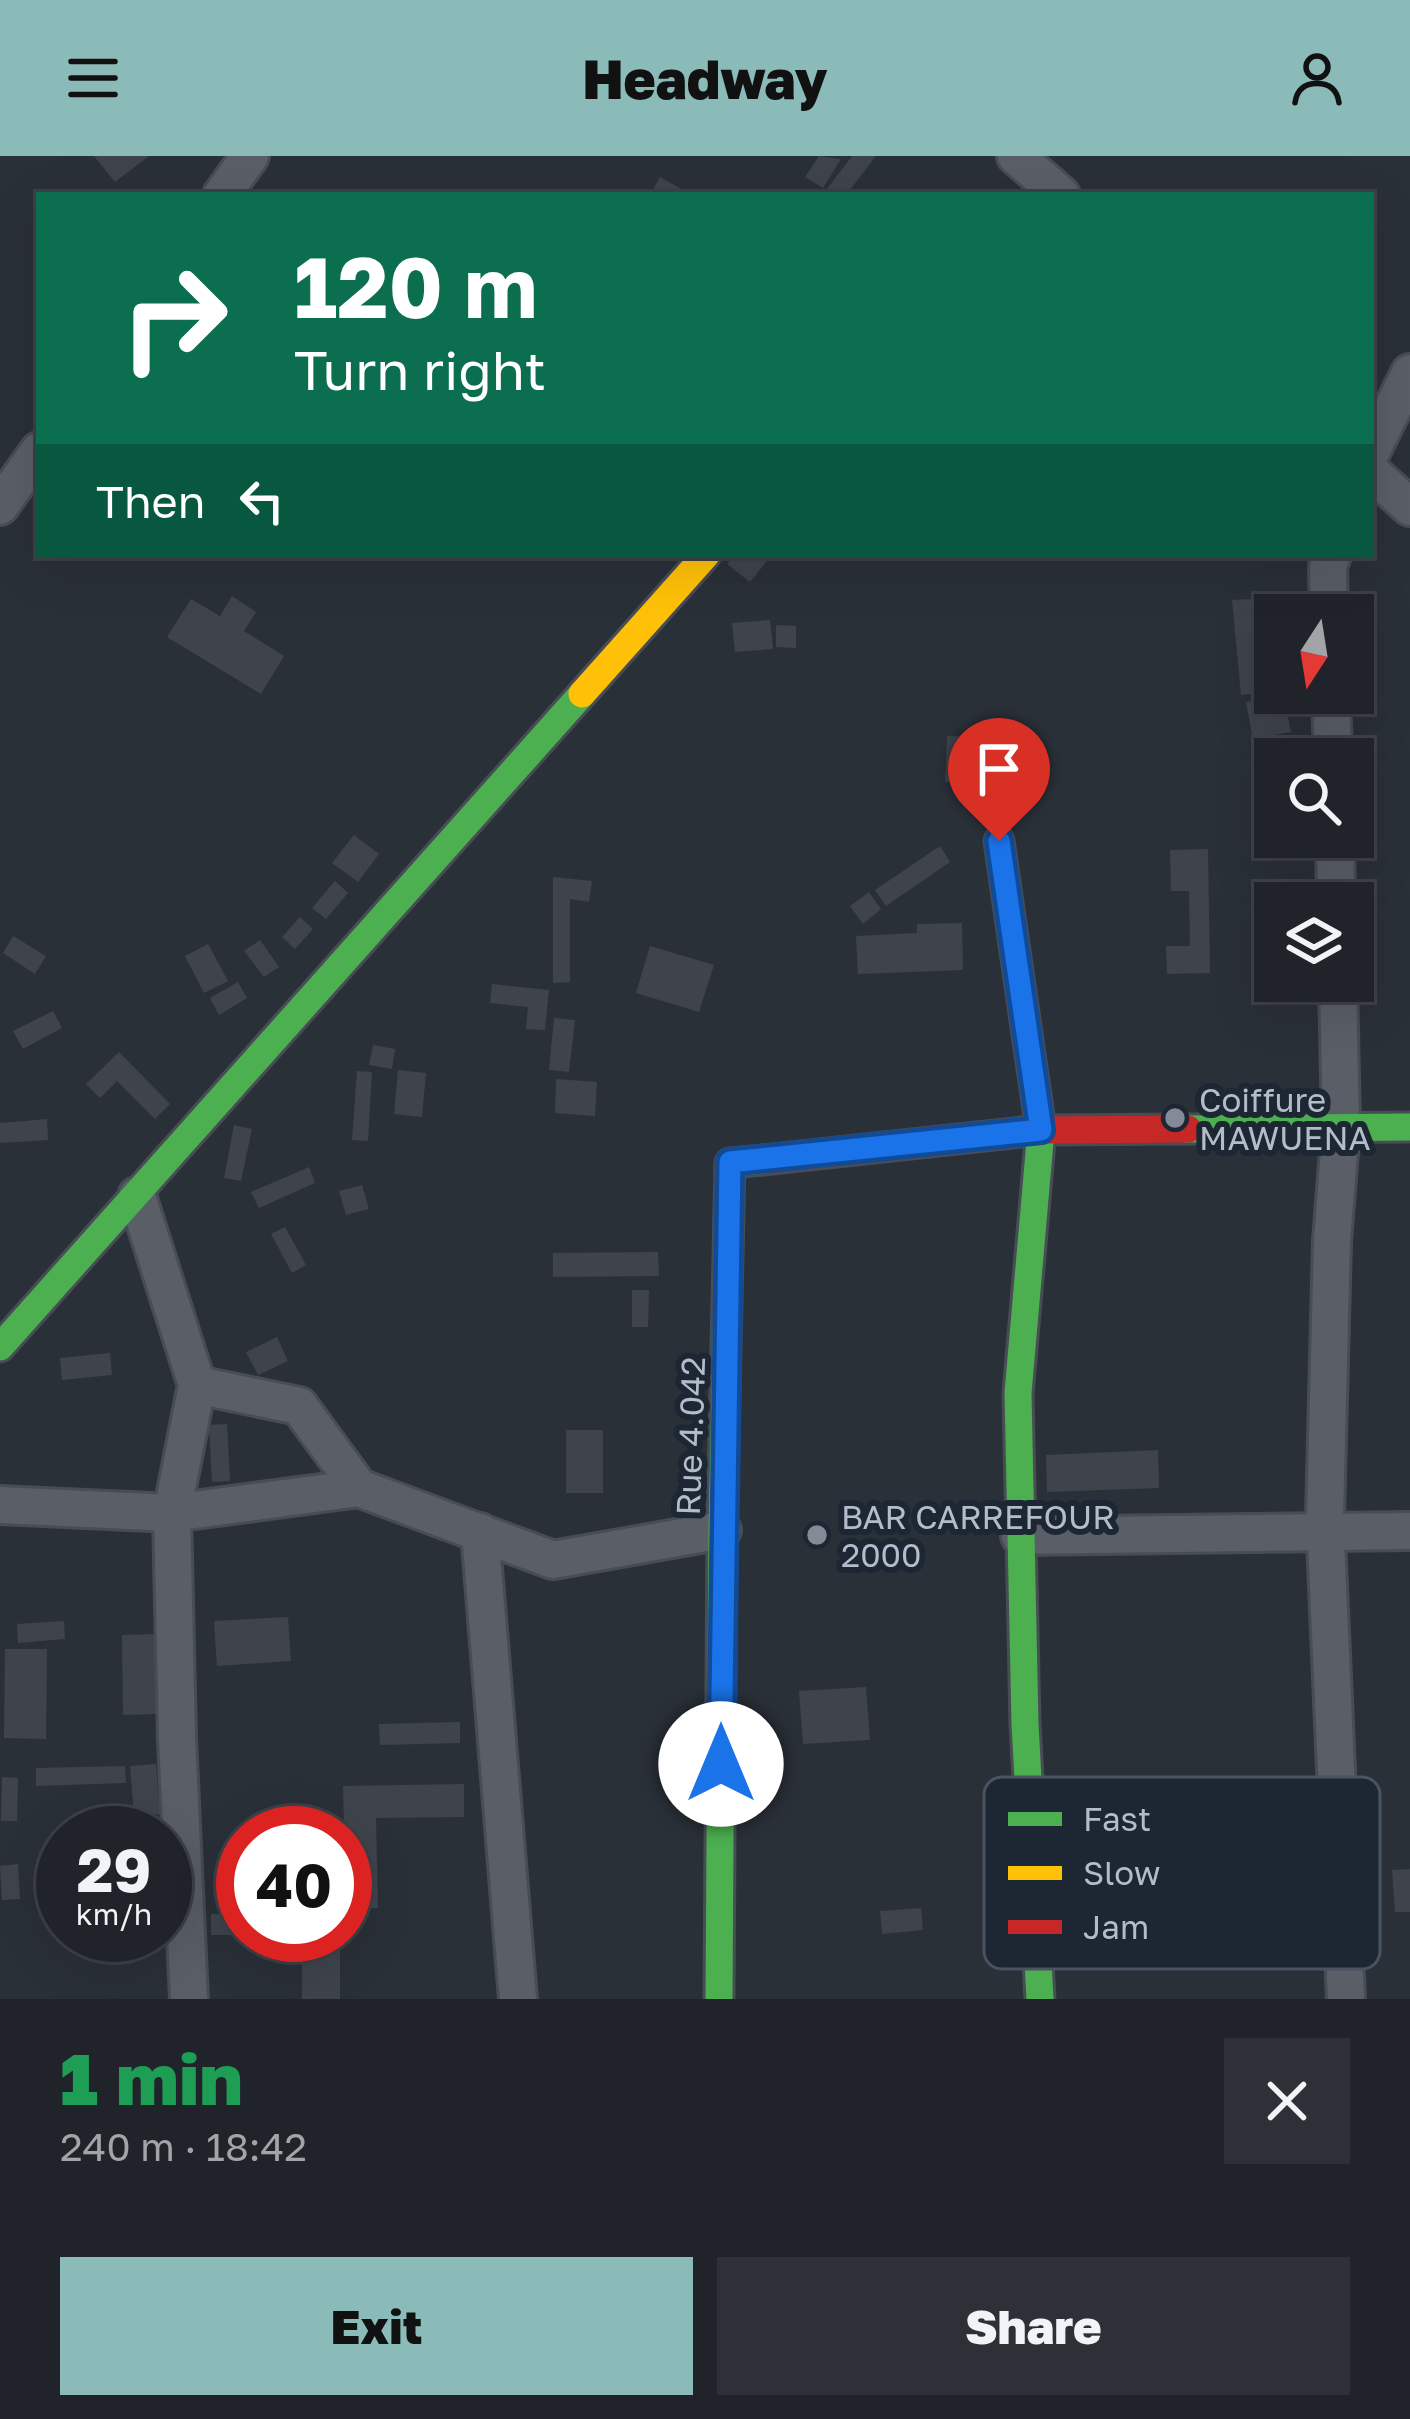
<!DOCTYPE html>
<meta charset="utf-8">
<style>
:root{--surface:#20242a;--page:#2d3036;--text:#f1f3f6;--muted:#a2a4a8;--line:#3d4147;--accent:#8bbbb9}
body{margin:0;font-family:"Golos Text",sans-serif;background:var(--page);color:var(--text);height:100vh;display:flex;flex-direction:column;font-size:45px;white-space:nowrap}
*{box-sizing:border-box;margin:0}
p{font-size:39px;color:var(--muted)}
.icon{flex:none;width:66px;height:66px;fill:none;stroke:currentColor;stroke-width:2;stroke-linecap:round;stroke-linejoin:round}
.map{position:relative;height:1843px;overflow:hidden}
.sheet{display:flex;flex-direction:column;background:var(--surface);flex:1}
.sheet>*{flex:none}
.top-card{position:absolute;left:36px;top:36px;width:1338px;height:366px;border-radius:0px;box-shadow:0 12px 48px #0002,0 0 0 3px var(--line);background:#0b6e4f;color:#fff;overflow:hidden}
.needle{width:78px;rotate:192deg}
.controls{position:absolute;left:1254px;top:438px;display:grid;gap:24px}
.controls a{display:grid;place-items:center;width:120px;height:120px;border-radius:0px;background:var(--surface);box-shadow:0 12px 48px #0002,0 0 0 3px var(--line);font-size:60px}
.speed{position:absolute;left:36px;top:1650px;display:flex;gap:24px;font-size:60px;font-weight:700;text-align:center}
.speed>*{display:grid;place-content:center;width:156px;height:156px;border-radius:50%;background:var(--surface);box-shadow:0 12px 48px #0002,0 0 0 3px var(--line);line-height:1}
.speed small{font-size:30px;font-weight:400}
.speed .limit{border:18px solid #d22;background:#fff;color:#111}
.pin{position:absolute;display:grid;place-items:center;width:102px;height:102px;color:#fff;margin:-123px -51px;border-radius:50% 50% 50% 0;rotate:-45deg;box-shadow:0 0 12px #0007}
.pin .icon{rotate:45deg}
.me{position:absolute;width:132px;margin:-66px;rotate:0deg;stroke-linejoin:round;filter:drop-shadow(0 0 9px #0008)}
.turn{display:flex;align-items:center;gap:42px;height:252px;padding:0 60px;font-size:54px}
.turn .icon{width:156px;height:156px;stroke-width:2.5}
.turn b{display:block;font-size:84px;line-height:102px}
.then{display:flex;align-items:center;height:114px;padding:0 60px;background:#0003;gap:24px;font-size:45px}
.round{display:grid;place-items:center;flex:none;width:126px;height:126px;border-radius:0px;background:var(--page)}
.head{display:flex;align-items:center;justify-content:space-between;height:204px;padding:0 60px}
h1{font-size:72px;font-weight:800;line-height:90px;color:#1e9e55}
.cta{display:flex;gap:24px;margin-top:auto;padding:24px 60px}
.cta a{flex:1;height:138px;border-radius:0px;background:var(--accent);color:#111;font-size:48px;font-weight:800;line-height:138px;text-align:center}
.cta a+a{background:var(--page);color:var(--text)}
header{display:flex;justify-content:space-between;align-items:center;height:156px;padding:0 60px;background:var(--accent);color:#111;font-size:54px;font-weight:800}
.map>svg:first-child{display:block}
.building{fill:#3f444c}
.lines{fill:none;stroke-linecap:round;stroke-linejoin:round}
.street-casing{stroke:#484c55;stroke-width:42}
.fast-casing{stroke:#484c55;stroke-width:33}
.slow-casing{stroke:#484c55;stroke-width:33}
.jam-casing{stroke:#484c55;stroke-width:33}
.street{stroke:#5a5e66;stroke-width:36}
.fast{stroke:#4caf50;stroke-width:27}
.slow{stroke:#ffc107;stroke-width:27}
.jam{stroke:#c62828;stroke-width:27}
.route-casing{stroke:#114b97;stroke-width:30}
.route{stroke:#1a73e8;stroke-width:21}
.poi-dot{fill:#848b96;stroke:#1d2633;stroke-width:4.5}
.labels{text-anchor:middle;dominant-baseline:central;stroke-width:12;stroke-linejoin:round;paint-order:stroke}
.poi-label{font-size:33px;fill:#b4bcc9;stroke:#1d2633;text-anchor:start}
.street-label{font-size:33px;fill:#b4bcc9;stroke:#1d2633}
.key{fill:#1d2633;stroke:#4a5360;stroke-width:3}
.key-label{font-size:33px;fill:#b4bcc9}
</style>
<header><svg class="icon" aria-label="menu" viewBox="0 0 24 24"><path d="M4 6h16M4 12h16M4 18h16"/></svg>Headway<svg class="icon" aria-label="person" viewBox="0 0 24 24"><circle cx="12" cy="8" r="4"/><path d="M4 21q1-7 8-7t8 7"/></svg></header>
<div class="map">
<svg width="1410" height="1843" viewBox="0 0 1410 1843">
<rect width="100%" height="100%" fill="#2a3038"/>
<g class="building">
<polygon points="94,0 149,0 115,26"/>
<polygon points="819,0 841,3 823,32 805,21"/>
<polygon points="852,0 876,0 846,39 826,39 824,37"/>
<polygon points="660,21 692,39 650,39"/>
<polygon points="735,399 772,399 750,426 727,408"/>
<polygon points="232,440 256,456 244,475 284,500 261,538 167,481 191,443 220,460"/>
<polygon points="1253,443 1261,537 1241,539 1232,444"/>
<polygon points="770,464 773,493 735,496 732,467"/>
<polygon points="776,469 796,470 796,492 776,491"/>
<polygon points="1284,540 1291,576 1253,583 1246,546"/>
<polygon points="947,580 981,581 979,627 945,626"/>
<polygon points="354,679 379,698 358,726 332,707"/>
<polygon points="940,690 950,706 886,750 875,734"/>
<polygon points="1208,693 1210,817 1167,818 1166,790 1190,790 1189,735 1171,735 1170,694"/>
<polygon points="553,721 592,725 589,746 570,743 570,826 553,827"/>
<polygon points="335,725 348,737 326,763 312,752"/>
<polygon points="869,736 881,753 863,768 850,750"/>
<polygon points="300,761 313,773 295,793 282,781"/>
<polygon points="962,767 963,814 858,818 856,780 917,777 917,768"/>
<polygon points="13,780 46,800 35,818 3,797"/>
<polygon points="260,784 279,811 264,821 244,795"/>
<polygon points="208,788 228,825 204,837 185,800"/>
<polygon points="650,790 714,809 699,856 636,837"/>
<polygon points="238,826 247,842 219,859 210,842"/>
<polygon points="492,828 549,834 545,874 526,873 528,851 490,847"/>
<polygon points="53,855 62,872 23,893 13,875"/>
<polygon points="554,862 575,864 569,916 549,914"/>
<polygon points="373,889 395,893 392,913 369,909"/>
<polygon points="119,896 170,948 155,963 117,925 100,942 86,928"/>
<polygon points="398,914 426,917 422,961 394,958"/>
<polygon points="357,915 372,916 368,985 352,984"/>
<polygon points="556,923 597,926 595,960 555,957"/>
<polygon points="47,963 48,984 0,987 0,967"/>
<polygon points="234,969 252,973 241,1025 224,1022"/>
<polygon points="309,1011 315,1027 259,1052 251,1036"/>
<polygon points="362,1029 369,1053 346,1059 339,1035"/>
<polygon points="285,1071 306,1109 292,1117 271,1078"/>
<polygon points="658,1096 659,1120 553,1121 553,1097"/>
<polygon points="632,1134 649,1134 648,1171 632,1171"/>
<polygon points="277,1181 288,1205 258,1219 246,1196"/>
<polygon points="110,1197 112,1219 62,1224 60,1202"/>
<polygon points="227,1268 230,1325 212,1326 209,1269"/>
<rect x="566" y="1274" width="37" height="63"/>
<polygon points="1158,1294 1159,1332 1047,1336 1046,1299"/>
<polygon points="288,1461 291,1505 217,1510 214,1465"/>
<polygon points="64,1465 65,1483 18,1487 17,1468"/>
<polygon points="156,1478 157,1558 123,1559 122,1479"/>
<polygon points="5,1493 47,1493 46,1583 4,1582"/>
<polygon points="866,1531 870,1584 803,1588 799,1535"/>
<polygon points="460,1566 460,1587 380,1589 379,1568"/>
<polygon points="156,1608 160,1658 134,1660 130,1610"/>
<polygon points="125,1610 126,1627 36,1630 36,1612"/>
<polygon points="2,1621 18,1622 17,1665 1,1665"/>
<polygon points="464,1628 464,1661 376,1662 378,1752 346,1753 343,1630"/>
<polygon points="18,1708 20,1743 2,1744 0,1710"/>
<polygon points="1410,1713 1410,1756 1395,1756 1392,1714"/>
<polygon points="921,1752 923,1774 882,1778 880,1755"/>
<rect x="211" y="1758" width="32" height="21"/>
<rect x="302" y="1779" width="38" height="64"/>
</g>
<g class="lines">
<defs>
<g id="street">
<polyline points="1016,0 1061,39"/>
<polyline points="222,39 250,0"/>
<polyline points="1371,296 1410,217"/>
<polyline points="1371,316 1410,351"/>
<polyline points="0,350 39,295"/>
<polyline points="1329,459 1328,411 1332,399"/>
<polyline points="1331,537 1333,603"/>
<polyline points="1335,681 1336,747"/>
<polyline points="1338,825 1341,970 1332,1085 1325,1361 1346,1843"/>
<polyline points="137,1040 197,1229 172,1357 177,1582 189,1843"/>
<polyline points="197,1229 299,1250 359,1332"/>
<polyline points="0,1349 172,1357 359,1332 553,1404 722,1374"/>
<polyline points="480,1376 518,1843"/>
<polyline points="1020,1380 1410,1375"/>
</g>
<g id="fast">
<polyline points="999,685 1041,974 1018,1237 1025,1568 1040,1843"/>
<polyline points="1188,973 1410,971"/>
<polyline points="0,1191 582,538"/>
<polyline points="719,1843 722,1374 730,1007 763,1004"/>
</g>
<polyline id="slow" points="582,538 706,399"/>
<polyline id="jam" points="763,1004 1041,974 1188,973"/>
</defs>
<use href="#street" class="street-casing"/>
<use href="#fast" class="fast-casing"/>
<use href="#slow" class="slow-casing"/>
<use href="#jam" class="jam-casing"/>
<use href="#street" class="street"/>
<use href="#fast" class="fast"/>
<use href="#slow" class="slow"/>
<use href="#jam" class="jam"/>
</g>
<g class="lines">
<defs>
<polyline id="route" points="721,1608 730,1006 1041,974 999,685"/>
</defs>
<use href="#route" class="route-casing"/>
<use href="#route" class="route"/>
</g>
<g class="poi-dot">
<circle cx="1175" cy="962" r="12"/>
<circle cx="817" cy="1379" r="12"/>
</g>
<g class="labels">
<g class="poi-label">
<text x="1199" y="943">Coiffure<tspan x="1199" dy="38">MAWUENA</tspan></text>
<text x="841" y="1360">BAR CARREFOUR<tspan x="841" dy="38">2000</tspan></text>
</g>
<g class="street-label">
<text transform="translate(690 1280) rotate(-88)">Rue 4.042</text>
</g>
</g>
<rect x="984" y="1621" width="396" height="192" rx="18" class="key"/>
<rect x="1008" y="1656" width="54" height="14" fill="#4caf50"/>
<rect x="1008" y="1710" width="54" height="14" fill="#ffc107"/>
<rect x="1008" y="1764" width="54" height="14" fill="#c62828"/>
<g class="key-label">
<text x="1083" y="1675">Fast</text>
<text x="1083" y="1729">Slow</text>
<text x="1083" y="1783">Jam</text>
</g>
</svg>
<div class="controls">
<a><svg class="needle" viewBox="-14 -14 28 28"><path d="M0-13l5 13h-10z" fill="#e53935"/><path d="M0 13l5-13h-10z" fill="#a2a4a8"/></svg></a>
<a><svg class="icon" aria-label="search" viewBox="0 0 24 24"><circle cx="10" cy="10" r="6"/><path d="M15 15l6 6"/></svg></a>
<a><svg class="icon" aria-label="layers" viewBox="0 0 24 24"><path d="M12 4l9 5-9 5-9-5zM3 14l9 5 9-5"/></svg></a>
</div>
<div class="speed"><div>29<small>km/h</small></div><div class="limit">40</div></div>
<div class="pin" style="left:999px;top:685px;background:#d93025"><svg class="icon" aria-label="arrive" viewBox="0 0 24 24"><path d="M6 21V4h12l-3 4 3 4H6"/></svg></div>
<svg class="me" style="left:721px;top:1608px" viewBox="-20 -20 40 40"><circle r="19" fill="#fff"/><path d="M0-13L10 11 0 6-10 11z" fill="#1a73e8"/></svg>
<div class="top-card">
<div class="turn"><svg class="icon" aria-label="right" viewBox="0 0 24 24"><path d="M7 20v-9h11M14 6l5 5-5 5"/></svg><div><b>120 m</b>Turn right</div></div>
<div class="then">Then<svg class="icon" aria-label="left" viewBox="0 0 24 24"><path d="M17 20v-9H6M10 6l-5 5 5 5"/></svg></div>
</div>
</div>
<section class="sheet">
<div class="head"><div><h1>1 min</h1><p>240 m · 18:42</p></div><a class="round"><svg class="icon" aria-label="close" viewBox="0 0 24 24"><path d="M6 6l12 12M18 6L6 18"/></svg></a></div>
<div class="cta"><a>Exit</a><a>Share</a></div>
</section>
